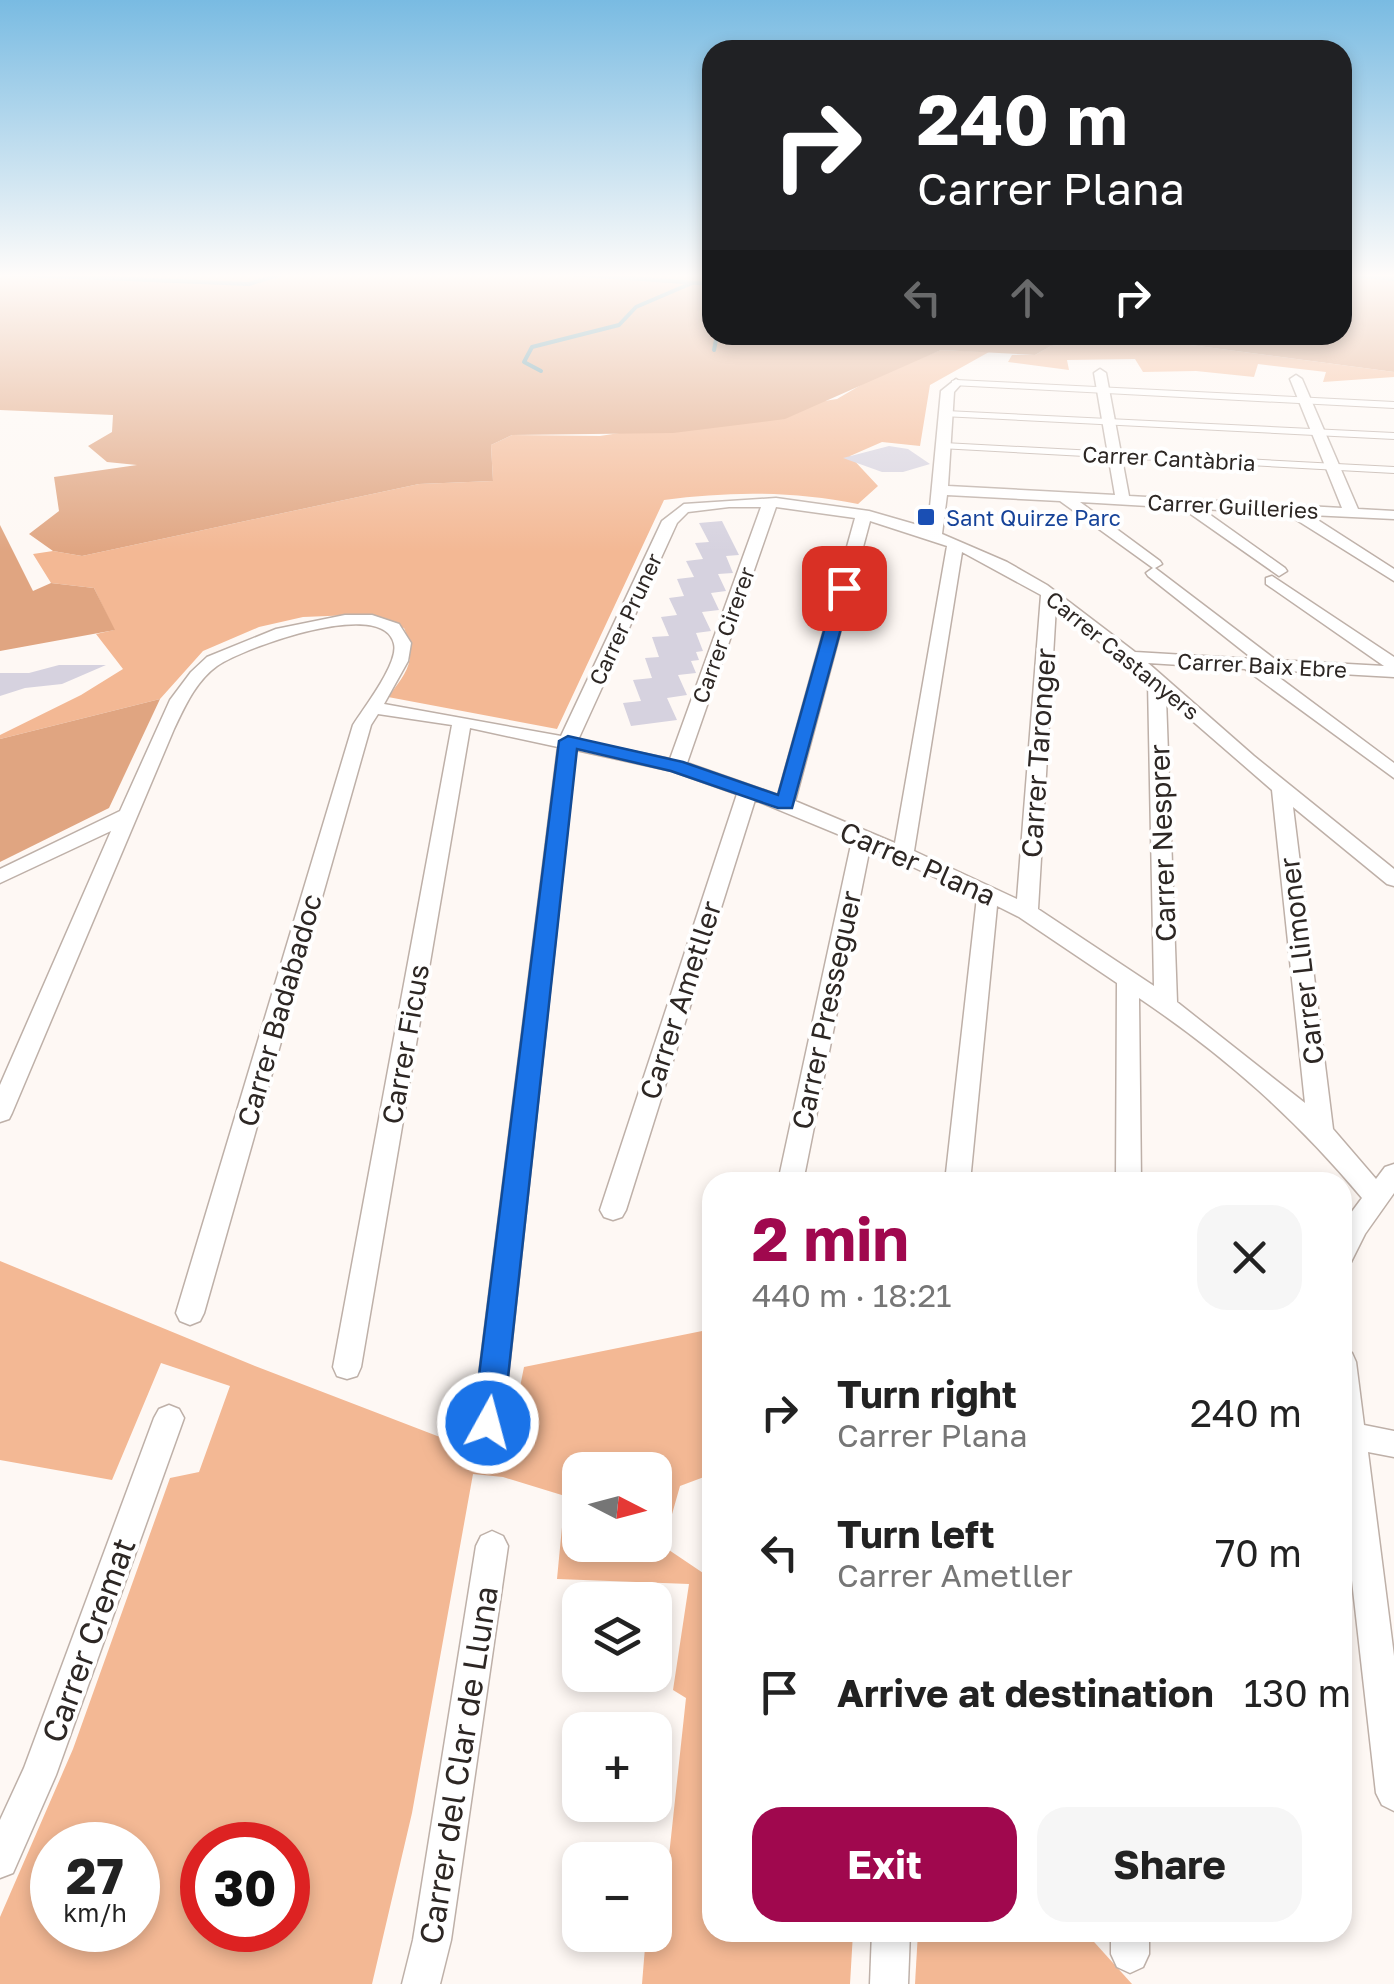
<!DOCTYPE html>
<meta charset="utf-8">
<style>
:root{--surface:#fff;--page:#f6f6f6;--text:#222;--muted:#767676;--accent:#a0084e}
body{margin:0;font-family:"Golos Text",sans-serif;background:var(--page);color:var(--text);height:100vh;display:flex;flex-direction:column;font-size:38px;white-space:nowrap}
*{box-sizing:border-box;margin:0}
p{font-size:32px;color:var(--muted)}
.icon{flex:none;width:55px;height:55px;fill:none;stroke:currentColor;stroke-width:2;stroke-linecap:round;stroke-linejoin:round}
.map{position:relative;flex:1;overflow:hidden}
.sheet{position:absolute;left:702px;top:1172px;width:650px;height:770px;display:flex;flex-direction:column;background:var(--surface);border-radius:30px;box-shadow:0 5px 15px #0003}
.sheet>*{flex:none}
.hud{position:absolute;left:702px;top:40px;width:650px;height:305px;border-radius:30px;box-shadow:0 5px 15px #0003;background:#202124;color:#fff;overflow:hidden}
.needle{width:65px;rotate:96deg}
.buttons{position:absolute;left:562px;top:1452px;display:grid;gap:20px}
.buttons a{display:grid;place-items:center;width:110px;height:110px;border-radius:20px;background:var(--surface);box-shadow:0 5px 15px #0003;font-size:50px}
.speed{position:absolute;left:30px;top:1822px;display:flex;gap:20px;font-size:50px;font-weight:700;text-align:center}
.speed>*{display:grid;place-content:center;width:130px;height:130px;border-radius:50%;background:var(--surface);box-shadow:0 5px 15px #0003;line-height:1}
.speed small{font-size:25px;font-weight:400}
.speed .limit{border:15px solid #d22;background:#fff;color:#111}
.pin{position:absolute;display:grid;place-items:center;width:85px;height:85px;color:#fff;margin:-42px;border-radius:20px;box-shadow:0 5px 15px #0006}
.me{position:absolute;width:110px;margin:-55px;rotate:7deg;stroke-linejoin:round;filter:drop-shadow(0 0 8px #0008)}
.turn{display:flex;align-items:center;gap:35px;height:210px;padding:0 50px;font-size:45px}
.turn .icon{width:130px;height:130px;stroke-width:2.5}
.turn b{display:block;font-size:70px;line-height:85px}
.lanes{display:flex;align-items:center;height:95px;padding:0 50px;background:#0003;justify-content:center;gap:50px;direction:ltr}
.lanes .off{opacity:.35}
.round{display:grid;place-items:center;flex:none;width:105px;height:105px;border-radius:30px;background:var(--page)}
.headline{display:flex;align-items:center;justify-content:space-between;height:170px;padding:0 50px}
h1{font-size:60px;font-weight:700;line-height:75px;color:var(--accent)}
.primary-button{display:flex;gap:20px;margin-top:auto;padding:20px 50px}
.primary-button a{flex:1;height:115px;border-radius:30px;background:var(--accent);color:#fff;font-size:40px;font-weight:700;line-height:115px;text-align:center}
.primary-button a+a{background:var(--page);color:var(--text)}
ul{padding:0;list-style:none}
li{display:flex;align-items:center;gap:30px;height:140px;padding:0 50px}
li div{flex:1}
li b{display:block;font-size:38px}
li em{font-style:normal}
.map>svg:first-child{display:block}
.green{fill:#f3b894;fill-rule:evenodd}
.forest{fill:#e0a581}
.lines{fill:none;stroke-linecap:round;stroke-linejoin:round}
.stream{stroke:#5f96a3;stroke-width:4}
.building{fill:#d6d2df}
.pedestrian-casing{stroke:#beb0a8;stroke-width:2}
.minor-casing{stroke:#beb0a8;stroke-width:3}
.pedestrian{fill:#fff;fill-rule:evenodd}
.minor{fill:#fff;fill-rule:evenodd}
.route{fill:#1a73e8;stroke:#114b97;stroke-width:2.5}
.transit-dot{fill:#1a4fb4;stroke:#fff;stroke-width:4}
.labels{text-anchor:middle;dominant-baseline:central;stroke-width:8;stroke-linejoin:round;paint-order:stroke}
.far-street-label{font-size:22px;fill:#2d2724;stroke:#fff}
.far-transit-label{font-size:22px;fill:#164399;stroke:#fff;text-anchor:start}
.street-label{font-size:28px;fill:#2d2724;stroke:#fff}
.near-street-label{font-size:32px;fill:#2d2724;stroke:#fff}
</style>
<div class="map">
<svg width="1394" height="1984" viewBox="0 0 1394 1984">
<rect width="100%" height="100%" fill="#fef8f4"/>
<g class="green">
<polygon points="1103,340 1168,342 1394,372 1394,377 1323,382 1326,372 1258,364 1254,377 1196,371 1143,372 1135,359 1067,360 1069,370 1008,362 1012,355 1035,355 1051,346"/>
<path d="M 941,350 L 989,352 L 930,385 L 920,446 L 882,442 L 850,456 L 878,486 L 858,504 C 793,491 730,491 664,500 L 557,729 L 388,697 C 408,671 417,660 404,628 L 353,615 L 303,617 L 259,627 L 203,651 L 160,699 L 0,739 L 0,735 L 81,695 L 123,669 L 96,634 L 114,630 L 94,588 L 51,583 L 33,554 L 53,551 L 82,556 L 419,484 L 493,481 L 491,445 L 512,435 L 600,436 L 837,399 L 878,375 Z"/>
<path d="M 0,1261 L 255,1366 L 505,1462 L 524,1367 L 712,1329 L 712,1439 L 704,1477 L 680,1486 L 663,1546 L 712,1579 L 712,1932 L 853,1933 L 850,1984 L 642,1984 L 646,1935 L 655,1935 L 655,1896 L 665,1893 L 686,1698 L 673,1690 L 689,1584 L 557,1579 L 565,1496 L 503,1477 L 473,1474 L 412,1813 L 372,1984 L 0,1984 L 0,1917 L 73,1749 L 170,1478 L 199,1472 L 230,1386 L 161,1363 L 112,1480 L 0,1460 ZM 655,1470 L 655,1545 L 580,1545 L 580,1470 ZM 138,1845 L 138,1930 L 52,1930 L 52,1845 ZM 202,1845 L 288,1845 L 288,1930 L 202,1930 Z"/>
<polygon points="918,1932 1086,1933 1132,1984 915,1984"/>
</g>
<g class="forest">
<polygon points="0,274 712,274 712,335 1342,335 1343,274 1394,274 1394,372 1168,342 1103,340 1051,346 1035,355 941,350 785,419 673,433 512,435 491,445 493,481 419,484 82,556 53,551 29,534 59,511 54,477 137,465 107,462 88,446 112,432 113,415 0,410"/>
<polygon points="0,525 33,591 51,583 94,588 115,630 0,651"/>
<polygon points="160,699 109,808 0,862 0,739"/>
</g>
<g class="lines">
<g class="stream">
<polyline points="2,274 249,284 282,274"/>
<polyline points="382,274 415,274"/>
<polyline points="570,274 712,284"/>
<polyline points="1346,274 1394,279"/>
<polyline points="714,350 717,335"/>
<polyline points="541,371 524,362 532,347 619,325 636,307 692,283"/>
</g>
</g>
<g class="building">
<polygon points="889,446 908,449 930,464 903,472 882,472 843,458"/>
<polygon points="722,521 739,555 726,556 733,573 718,574 726,591 711,593 719,610 702,612 711,631 696,633 703,651 696,652 699,660 691,661 696,673 678,675 687,695 667,698 677,720 631,726 623,703 641,701 633,680 652,678 645,658 659,657 652,637 669,636 661,617 677,615 669,598 684,596 677,579 694,577 686,561 703,559 695,543 709,542 699,523"/>
<polygon points="59,665 106,665 62,684 25,688 0,696 0,673 29,673"/>
</g>
<g class="lines">
<defs>
<g id="pedestrian">
<polygon points="956,380 1394,402 1394,408 952,385 952,381"/>
<polygon points="946,411 1394,433 1394,439 942,416 942,412"/>
<polygon points="944,443 1394,467 1394,473 940,448 939,446"/>
</g>
<g id="minor">
<path d="M 1100,369 L 1106,373 L 1129,496 L 1342,508 L 1290,379 L 1296,375 L 1302,379 L 1358,509 L 1394,511 L 1394,519 L 1310,515 L 1394,569 L 1394,581 L 1287,514 L 1202,509 L 1285,568 L 1287,571 L 1279,576 L 1182,508 L 1080,502 L 1160,561 L 1162,564 L 1155,568 L 1276,660 L 1384,666 L 1266,584 L 1266,578 L 1272,576 L 1394,657 L 1394,677 L 1269,670 L 1394,763 L 1394,778 L 1245,669 L 1148,663 L 1254,756 L 1394,869 L 1394,886 L 1387,884 L 1293,807 L 1333,1129 L 1376,1179 L 1385,1167 L 1394,1164 L 1394,1193 L 1365,1234 L 1351,1262 L 1342,1265 L 1342,1225 L 1362,1198 C 1295,1118 1225,1056 1139,998 L 1141,1182 L 1116,1182 L 1117,983 L 1019,917 L 997,906 L 970,1182 L 945,1182 L 977,897 L 870,847 L 803,1182 L 778,1182 L 852,840 L 755,800 L 626,1210 L 622,1217 L 613,1220 L 604,1217 L 600,1210 L 737,794 L 672,771 L 576,750 L 503,1423 L 498,1432 L 488,1436 L 478,1432 L 473,1423 L 558,747 L 470,728 L 361,1367 L 357,1376 L 347,1379 L 337,1376 L 333,1367 L 452,725 L 378,714 L 371,725 L 204,1313 L 200,1321 L 190,1325 L 180,1321 L 176,1313 L 353,725 C 363,709 399,663 394,644 C 384,596 243,648 217,666 C 196,681 185,706 174,729 L 12,1113 L 9,1119 L 0,1122 L 0,1085 L 111,831 L 0,883 L 0,869 L 120,811 L 170,700 L 191,672 L 207,657 L 276,629 L 345,615 L 372,615 L 399,624 L 411,643 L 408,661 L 384,704 L 561,736 L 662,521 L 684,504 L 776,498 L 869,511 L 928,528 L 941,391 L 956,379 L 962,383 L 954,392 L 948,486 L 1115,495 L 1094,373 ZM 947,495 L 1060,501 L 1153,568 L 1146,573 L 1148,576 L 1253,659 L 1135,652 L 1047,585 L 1007,562 L 942,534 ZM 729,507 L 761,507 L 670,759 L 578,740 L 677,523 L 688,512 ZM 776,507 L 855,518 L 778,795 L 687,763 ZM 870,521 L 947,546 L 895,843 L 795,801 ZM 962,552 L 1041,595 L 1017,899 L 914,851 ZM 1056,606 L 1148,682 L 1154,986 L 1038,909 ZM 1166,698 L 1272,790 L 1305,1103 L 1177,1002 Z"/>
<polygon points="1342,1350 1352,1353 1356,1362 1364,1425 1394,1431 1394,1457 1368,1452 1394,1656 1394,1811 1382,1805 1376,1793 1342,1492"/>
<polygon points="169,1405 179,1409 184,1418 56,1775 13,1873 0,1878 0,1820 24,1768 154,1418 159,1409"/>
<polygon points="492,1531 503,1536 508,1546 451,1940 440,1984 402,1984 413,1940 476,1546 481,1536"/>
<polygon points="872,1932 910,1932 908,1984 870,1984"/>
<polygon points="1111,1932 1149,1932 1149,1954 1143,1967 1130,1973 1117,1967 1111,1954"/>
</g>
</defs>
<use href="#pedestrian" class="pedestrian-casing"/>
<use href="#minor" class="minor-casing"/>
<use href="#pedestrian" class="pedestrian"/>
<use href="#minor" class="minor"/>
</g>
<linearGradient id="sky" x2="0" y2="1"><stop stop-color="#79bbe2"/><stop offset="0.5" stop-color="#fffcfa"/><stop offset="1" stop-color="#fffcfa" stop-opacity="0"/></linearGradient>
<rect width="1394" height="552" fill="url(#sky)"/>
<polygon class="route" points="844,584 852,588 792,808 778,808 671,771 577,749 503,1423 498,1432 488,1436 477,1432 473,1423 559,741 568,736 683,762 778,795 836,588"/>
<rect class="transit-dot" x="916" y="507" width="20" height="20" rx="5"/>
<g class="labels">
<g class="far-street-label">
<text transform="translate(1169 458) rotate(3)">Carrer Cantàbria</text>
<text transform="translate(1233 506) rotate(3)">Carrer Guilleries</text>
<text transform="translate(625 619) rotate(-65)">Carrer Pruner</text>
<text transform="translate(723 635) rotate(-70)">Carrer Cirerer</text>
<text transform="translate(1123 655) rotate(39)">Carrer Castanyers</text>
<text transform="translate(1262 665) rotate(3)">Carrer Baix Ebre</text>
</g>
<g class="far-transit-label">
<text x="946" y="517">Sant Quirze Parc</text>
</g>
<g class="street-label">
<text transform="translate(1038 753) rotate(-86)">Carrer Taronger</text>
<text transform="translate(1162 843) rotate(-92)">Carrer Nesprer</text>
<text transform="translate(918 863) rotate(24)">Carrer Plana</text>
<text transform="translate(1301 961) rotate(-97)">Carrer Llimoner</text>
<text transform="translate(680 1000) rotate(-72)">Carrer Ametller</text>
<text transform="translate(279 1010) rotate(-74)">Carrer Badabadoc</text>
<text transform="translate(826 1010) rotate(-78)">Carrer Presseguer</text>
<text transform="translate(405 1044) rotate(-80)">Carrer Ficus</text>
</g>
<g class="near-street-label">
<text transform="translate(88 1640) rotate(-70)">Carrer Cremat</text>
<text transform="translate(458 1765) rotate(-81)">Carrer del Clar de Lluna</text>
</g>
</g>
</svg>
<div class="buttons">
<a><svg class="needle" viewBox="-14 -14 28 28"><path d="M0-13l5 13h-10z" fill="#e53935"/><path d="M0 13l5-13h-10z" fill="#767676"/></svg></a>
<a><svg class="icon" aria-label="layers" viewBox="0 0 24 24"><path d="M12 4l9 5-9 5-9-5zM3 14l9 5 9-5"/></svg></a>
<a>+</a>
<a>−</a>
</div>
<div class="speed"><div>27<small>km/h</small></div><div class="limit">30</div></div>
<div class="pin" style="left:844px;top:588px;background:#d93025"><svg class="icon" aria-label="arrive" viewBox="0 0 24 24"><path d="M6 21V4h12l-3 4 3 4H6"/></svg></div>
<svg class="me" style="left:488px;top:1423px" viewBox="-20 -20 40 40"><circle r="17" fill="#1a73e8" stroke="#fff" stroke-width="3"/><path d="M0-11L8 9 0 5-8 9z" fill="#fff"/></svg>
<div class="hud">
<div class="turn"><svg class="icon" aria-label="right" viewBox="0 0 24 24"><path d="M7 20v-9h11M14 6l5 5-5 5"/></svg><div><b>240 m</b>Carrer Plana</div></div>
<div class="lanes"><svg class="icon off" aria-label="left" viewBox="0 0 24 24"><path d="M17 20v-9H6M10 6l-5 5 5 5"/></svg><svg class="icon off" aria-label="ahead" viewBox="0 0 24 24"><path d="M12 20V5M6 11l6-6 6 6"/></svg><svg class="icon" aria-label="right" viewBox="0 0 24 24"><path d="M7 20v-9h11M14 6l5 5-5 5"/></svg></div>
</div>
<section class="sheet">
<div class="headline"><div><h1>2 min</h1><p>440 m · 18:21</p></div><a class="round"><svg class="icon" aria-label="close" viewBox="0 0 24 24"><path d="M6 6l12 12M18 6L6 18"/></svg></a></div>
<ul>
<li><svg class="icon" aria-label="right" viewBox="0 0 24 24"><path d="M7 20v-9h11M14 6l5 5-5 5"/></svg><div><b>Turn right</b><p>Carrer Plana</p></div><em>240 m</em></li>
<li><svg class="icon" aria-label="left" viewBox="0 0 24 24"><path d="M17 20v-9H6M10 6l-5 5 5 5"/></svg><div><b>Turn left</b><p>Carrer Ametller</p></div><em>70 m</em></li>
<li><svg class="icon" aria-label="arrive" viewBox="0 0 24 24"><path d="M6 21V4h12l-3 4 3 4H6"/></svg><div><b>Arrive at destination</b></div><em>130 m</em></li>
</ul>
<div class="primary-button"><a>Exit</a><a>Share</a></div>
</section>
</div>
